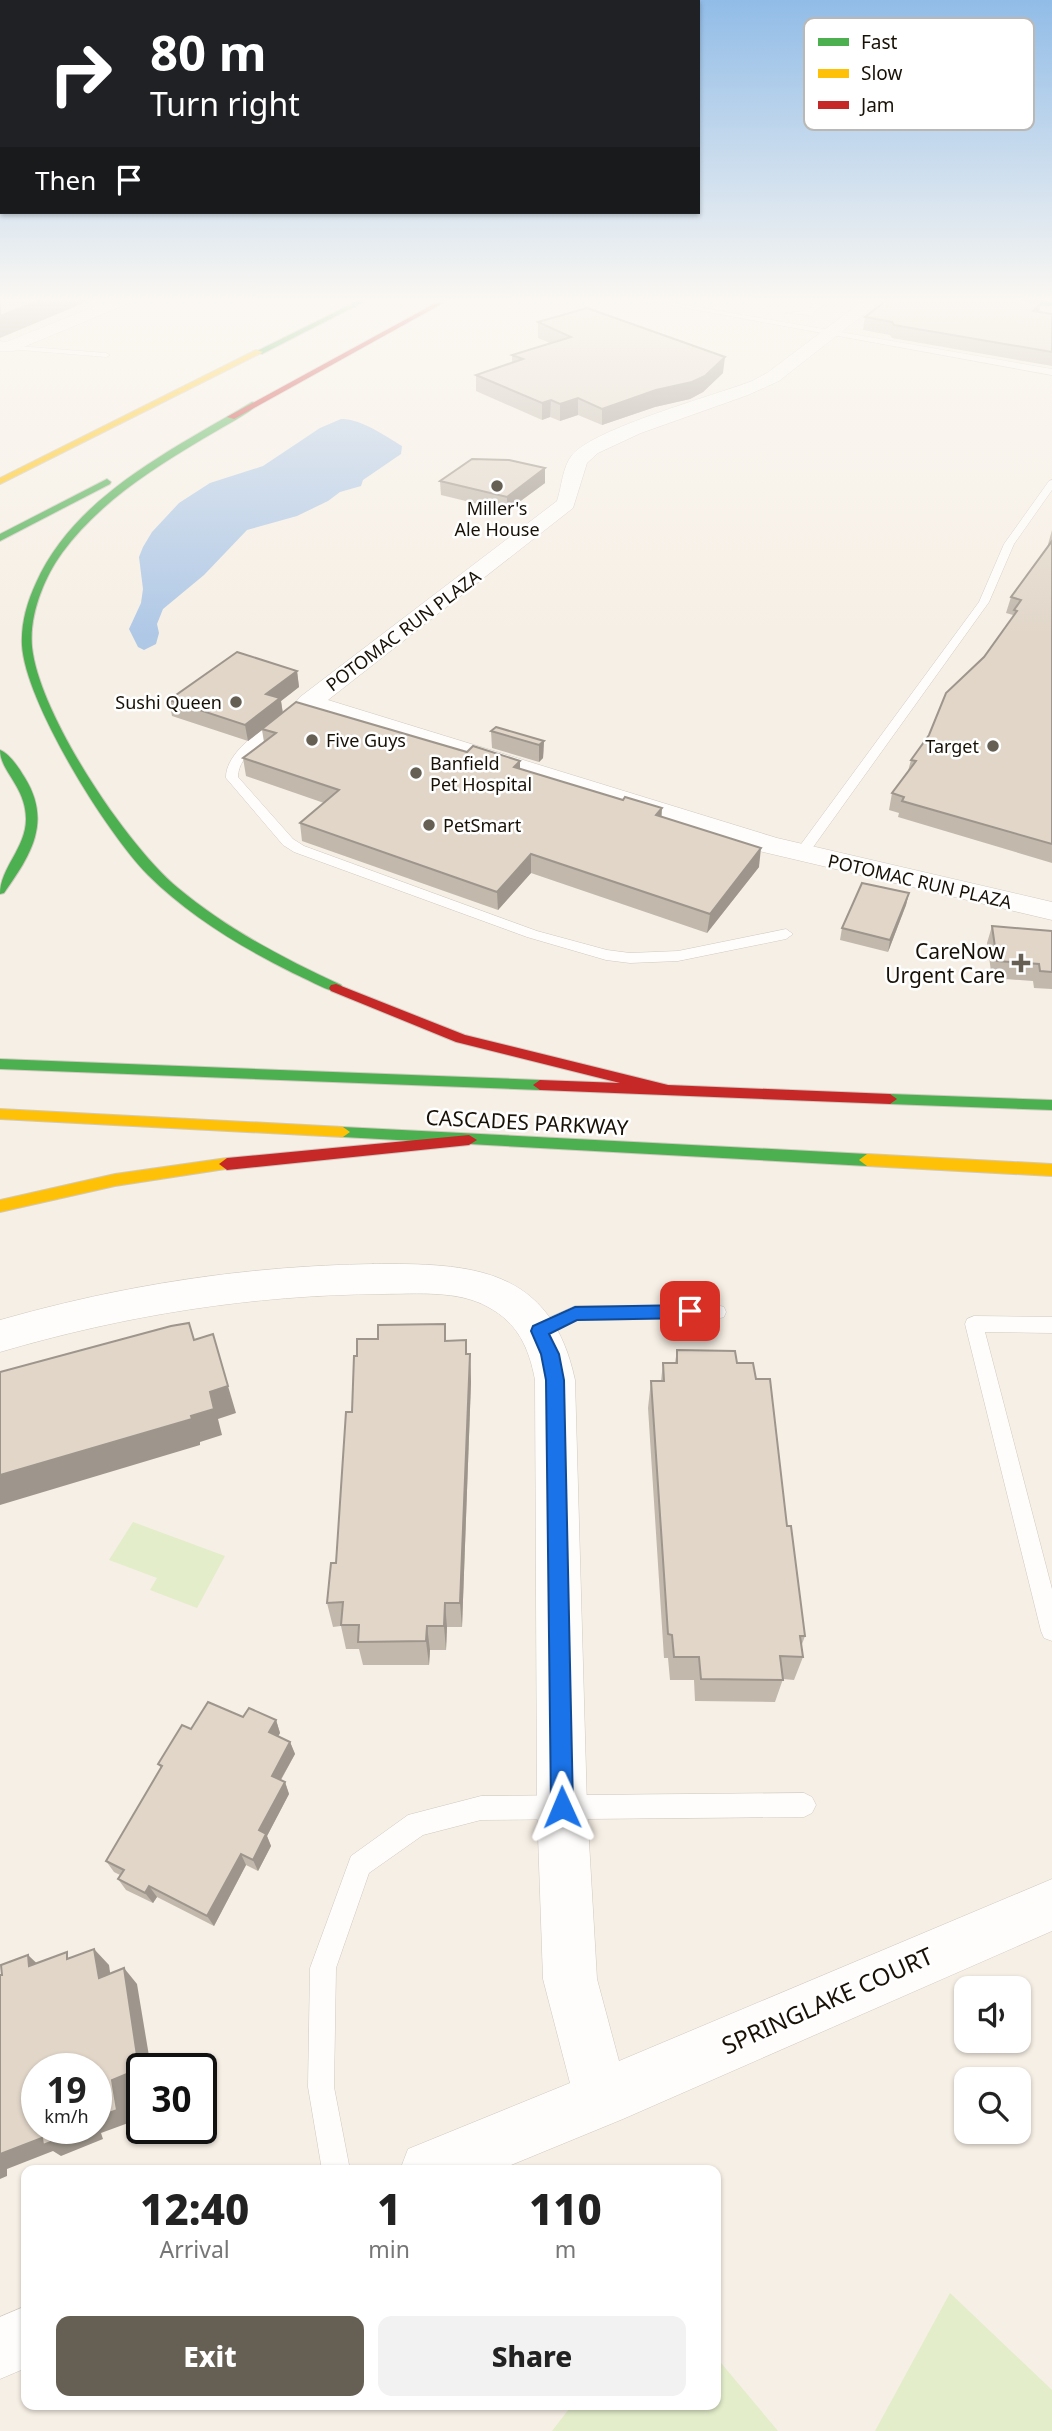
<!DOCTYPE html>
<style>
:root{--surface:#fff;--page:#f2f2f2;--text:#222;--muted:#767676;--accent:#665f54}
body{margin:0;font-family:"Noto Sans",sans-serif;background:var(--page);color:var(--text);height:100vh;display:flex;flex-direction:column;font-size:26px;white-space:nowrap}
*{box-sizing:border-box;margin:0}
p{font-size:23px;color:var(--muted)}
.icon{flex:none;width:38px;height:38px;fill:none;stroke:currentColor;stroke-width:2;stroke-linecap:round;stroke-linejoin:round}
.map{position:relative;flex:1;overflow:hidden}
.drawer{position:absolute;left:21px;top:2165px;width:700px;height:245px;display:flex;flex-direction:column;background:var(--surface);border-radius:14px;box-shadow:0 2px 5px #0004}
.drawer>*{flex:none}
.banner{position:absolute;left:0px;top:0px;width:700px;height:214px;box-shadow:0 2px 5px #0004;background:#202124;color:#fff;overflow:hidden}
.fabs{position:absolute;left:954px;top:1976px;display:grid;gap:14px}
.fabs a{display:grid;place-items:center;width:77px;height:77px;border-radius:14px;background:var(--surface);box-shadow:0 2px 5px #0004;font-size:35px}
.speed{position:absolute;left:21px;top:2053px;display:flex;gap:14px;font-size:35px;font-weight:700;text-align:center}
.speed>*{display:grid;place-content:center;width:91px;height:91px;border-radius:50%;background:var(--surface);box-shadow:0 2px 5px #0004;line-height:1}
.speed small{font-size:18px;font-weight:400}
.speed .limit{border:4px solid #111;border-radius:10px;background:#fff;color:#111}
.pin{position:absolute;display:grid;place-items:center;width:60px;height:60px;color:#fff;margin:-30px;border-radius:14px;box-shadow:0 4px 10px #0006}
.me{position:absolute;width:77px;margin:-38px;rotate:359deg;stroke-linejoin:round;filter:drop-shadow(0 0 5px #0008)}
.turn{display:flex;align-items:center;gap:24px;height:147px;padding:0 35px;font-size:32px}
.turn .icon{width:91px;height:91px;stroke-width:2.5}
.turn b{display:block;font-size:49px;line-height:60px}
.then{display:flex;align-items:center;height:66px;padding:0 35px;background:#0003;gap:14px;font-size:26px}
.eta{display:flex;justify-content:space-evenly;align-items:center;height:119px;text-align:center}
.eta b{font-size:42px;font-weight:800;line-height:49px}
.button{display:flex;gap:14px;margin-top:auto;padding:14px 35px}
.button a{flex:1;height:80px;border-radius:14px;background:var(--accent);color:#fff;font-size:28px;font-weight:800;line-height:80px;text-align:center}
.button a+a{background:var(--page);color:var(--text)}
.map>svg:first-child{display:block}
.green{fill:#e3edca}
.water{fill:#afc8e6}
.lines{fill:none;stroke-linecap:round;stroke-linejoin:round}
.lane-casing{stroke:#d1c9bf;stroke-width:1}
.street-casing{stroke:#d1c9bf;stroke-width:1}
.fast-casing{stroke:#d1c9bf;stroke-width:2}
.slow-casing{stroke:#d1c9bf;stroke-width:2}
.jam-casing{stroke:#d1c9bf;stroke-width:2}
.lane{fill:#fefdfb;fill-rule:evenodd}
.street{fill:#fefdfb;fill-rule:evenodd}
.fast{fill:#4caf50;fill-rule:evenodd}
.slow{fill:#ffc107;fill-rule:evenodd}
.jam{fill:#c62828;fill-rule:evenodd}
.wall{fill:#c2b8ac}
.shaded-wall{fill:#9e968c}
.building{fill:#e1d6c8;stroke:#9e968c;stroke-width:2}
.route{fill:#1a73e8;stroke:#114b97;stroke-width:2}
.poi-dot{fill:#665f54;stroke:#fff;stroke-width:2.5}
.labels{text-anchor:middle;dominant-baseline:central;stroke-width:5;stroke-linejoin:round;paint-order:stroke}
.far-poi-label{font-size:18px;fill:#181106;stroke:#fff;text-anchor:start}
.far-street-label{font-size:18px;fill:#181106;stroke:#fff}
.poi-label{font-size:21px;fill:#181106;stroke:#fff;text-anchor:end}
.street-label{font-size:21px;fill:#181106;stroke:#fff}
.near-street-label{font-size:24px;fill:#181106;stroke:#fff}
.key{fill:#fff;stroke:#bab8b4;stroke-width:2}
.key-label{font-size:19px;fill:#181106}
</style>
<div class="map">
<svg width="1052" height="2431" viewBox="0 0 1052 2431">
<rect width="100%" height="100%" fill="#f6efe5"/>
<g class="green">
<polygon points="133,1522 225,1556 197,1608 150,1590 157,1578 109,1560"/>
<polygon points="950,2293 1052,2390 1052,2431 875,2431"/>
<polygon points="716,2357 778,2431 552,2431 572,2405 716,2404"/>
</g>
<path class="water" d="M 341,419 C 359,418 386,436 402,446 L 401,454 L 363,480 L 361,486 L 340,492 L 328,501 L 297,516 L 247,530 L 204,575 L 163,609 L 157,624 L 159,633 L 156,644 L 144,650 L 138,647 L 129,629 L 141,603 L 143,589 L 139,557 L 143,547 L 152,532 L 179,503 L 210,483 L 263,466 L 320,428 Z"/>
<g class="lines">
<defs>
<g id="lane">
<polygon points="626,297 640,297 1052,369 1052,375"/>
<polygon points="825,297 833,297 810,315 785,313 805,311"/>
<polygon points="5,345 106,353 110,355 106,357 8,349"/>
<polygon points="1052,480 1052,490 1014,544 989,602 806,857 796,857 796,851 979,602 1004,544 1049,481"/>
<path d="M 283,719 L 287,720 L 287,726 C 270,738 238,753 238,777 L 293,839 L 304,846 L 537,931 L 607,950 L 630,953 L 678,951 L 786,929 L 793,934 L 786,939 L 678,961 L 630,963 L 606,960 L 527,937 L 294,852 L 283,845 L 226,778 C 225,753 262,727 283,719 Z"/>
<polygon points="717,1305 724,1307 726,1312 724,1317 717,1319 577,1320 539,1338 532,1335 530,1330 532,1325 575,1306"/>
<polygon points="974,1316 1052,1317 1052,1333 985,1332 1052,1589 1052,1641 1044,1638 1041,1631 965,1324 967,1319"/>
<polygon points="804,1793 812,1797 816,1805 812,1813 804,1817 481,1820 423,1835 369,1873 336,1968 334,2087 350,2170 322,2170 308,2087 310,1968 351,1856 408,1815 481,1796"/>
</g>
<g id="street">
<polygon points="118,297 139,297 137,300 14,351 0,351 0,341 6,342"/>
<path d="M 868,297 L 886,297 L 779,381 L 748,395 L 641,433 L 598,453 L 587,463 L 573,508 L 328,700 L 777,838 L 1052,902 L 1052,920 L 759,851 L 300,707 L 296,702 L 300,697 L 557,501 C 562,486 562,468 572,455 C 595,428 713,396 752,381 L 767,373 Z"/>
<path d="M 373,1264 C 471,1263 551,1267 575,1380 L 587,1807 L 597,1979 L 619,2061 L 1052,1879 L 1052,1931 L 623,2119 L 499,2170 L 400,2170 L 408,2149 L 570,2083 L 543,1979 L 537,1807 L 535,1380 C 529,1348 518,1323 488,1307 C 458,1290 417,1294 383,1294 C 252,1295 126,1315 0,1352 L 0,1320 C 123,1285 245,1266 373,1264 Z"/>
<polygon points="26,2306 26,2368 0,2379 0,2317"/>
</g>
<g id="fast">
<polygon points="366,297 373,297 262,354 255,352"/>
<polygon points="999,297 1052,302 1052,306 1002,299"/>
<path d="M 252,402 L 259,404 C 242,418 220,428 201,440 C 149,471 98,504 62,553 C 44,578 29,615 32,647 C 39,714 126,845 178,888 C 227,929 283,958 341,985 L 343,988 L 341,991 L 336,992 C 321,988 307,979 293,973 C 241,947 189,916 148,875 C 107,834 25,702 22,645 C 21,624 27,602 36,583 C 75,495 174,449 252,402 Z"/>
<polygon points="107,479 111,482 110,484 0,541 0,534"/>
<path d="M 0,750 C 10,754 19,768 25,778 C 52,822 31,855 4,893 L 0,894 C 0,868 26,848 26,819 C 26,787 0,771 0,750 Z"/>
<polygon points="0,1059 540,1080 547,1085 540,1090 0,1069"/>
<polygon points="890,1094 1052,1100 1052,1110 890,1104 883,1099"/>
<polygon points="343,1127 867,1154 875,1160 867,1166 343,1137 336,1132"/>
</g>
<g id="slow">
<polygon points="256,350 263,352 0,484 0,478"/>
<polygon points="0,1109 343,1127 350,1132 343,1137 0,1119"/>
<polygon points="867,1154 1052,1164 1052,1176 867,1166 859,1160"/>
<polygon points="227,1158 235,1164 232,1168 115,1186 0,1212 0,1200 115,1174"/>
</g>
<g id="jam">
<polygon points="447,297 454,297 234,419 227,417"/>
<polygon points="336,984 465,1035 668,1085 890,1094 897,1099 890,1104 540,1090 533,1085 540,1080 620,1083 456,1042 331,991 329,988 331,985"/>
<polygon points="469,1135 477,1140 469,1145 227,1170 219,1164 227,1158"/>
</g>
</defs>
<use href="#lane" class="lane-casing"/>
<use href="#street" class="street-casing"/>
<use href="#fast" class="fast-casing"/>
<use href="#slow" class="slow-casing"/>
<use href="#jam" class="jam-casing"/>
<use href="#lane" class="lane"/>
<use href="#street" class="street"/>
<use href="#fast" class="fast"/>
<use href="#slow" class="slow"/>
<use href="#jam" class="jam"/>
</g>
<g class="wall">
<polygon points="1041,303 1039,312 1052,314 1052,366 892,338 890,335 863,330 865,317"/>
<polygon points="538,322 723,373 703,392 690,399 655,407 602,425 578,415 560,421 550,417 542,420 476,391 476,375 512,363 512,355 550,343 538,338"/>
<polygon points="440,481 545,483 507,511 441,495"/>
<polygon points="1052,530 1052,863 898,817 899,813 889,810 892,793 908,771 911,760 1012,618 1013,615 1006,613 1011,597 1047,548"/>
<polygon points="297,671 299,687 281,701 283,713 467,752 520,761 520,769 661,817 759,867 707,933 531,873 498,910 302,841 300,823 324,803 246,776 243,758 264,742 262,730 248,741 172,716 169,700"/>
<polygon points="491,731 544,741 543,758 539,762 492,748"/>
<polygon points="909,893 906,905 888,952 840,940 842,928"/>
<polygon points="992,926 1052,931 1052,989 1034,988 1033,981 992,978 987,943"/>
<polygon points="447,1340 466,1340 467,1354 470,1354 471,1382 462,1627 447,1627 446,1650 430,1650 429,1665 363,1665 359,1649 346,1649 341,1626 333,1627 327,1603 336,1563 352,1412 357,1356"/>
<polygon points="677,1350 737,1363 756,1379 787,1526 805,1636 801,1647 803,1657 794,1680 783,1679 775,1702 695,1701 694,1680 670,1680 668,1658 664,1658 648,1408 651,1381 661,1381 663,1363 675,1363"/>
<polygon points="243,1717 276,1720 280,1733 278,1736 290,1742 295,1754 281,1780 285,1782 289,1794 267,1836 271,1846 258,1871 246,1865 214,1926 157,1897 153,1903 126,1890 118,1879 120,1875 114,1872 106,1861 161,1768 158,1764 191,1729"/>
</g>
<g class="shaded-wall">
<polygon points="48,297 98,297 0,338 0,316"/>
<polygon points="1041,303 1038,316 1033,311"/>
<polygon points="725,357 723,373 703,392 690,399 655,407 602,425 602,409"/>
<polygon points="578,398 578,415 560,421 560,404"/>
<polygon points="551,400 550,417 542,420 542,403"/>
<polygon points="545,468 545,483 507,511 507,497"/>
<polygon points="297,671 299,687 281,701 283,715 262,729 262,730 248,741 245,725 266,694"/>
<polygon points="544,741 543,758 539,762 539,745"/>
<polygon points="520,761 520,779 514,767"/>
<polygon points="662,808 661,827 656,815"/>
<polygon points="761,848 759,867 707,933 710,914"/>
<polygon points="531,854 531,873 498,910 497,892"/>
<polygon points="909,893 906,905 888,952 890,940"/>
<polygon points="470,1354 471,1382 462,1627 460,1603"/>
<polygon points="228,1386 236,1413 218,1419 222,1435 200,1442 200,1445 0,1505 0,1475 191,1416 210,1392"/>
<polygon points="445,1603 447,1627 446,1650 444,1626"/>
<polygon points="427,1626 430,1650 429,1665 426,1641"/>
<polygon points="276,1720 280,1733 274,1744 269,1732"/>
<polygon points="290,1742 295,1754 276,1788 272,1776"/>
<polygon points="285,1782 289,1794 267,1836 271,1846 258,1871 253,1860 259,1830"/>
<polygon points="241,1854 246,1865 214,1926 207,1916"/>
<polygon points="149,1886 157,1897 153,1903 145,1893"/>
<polygon points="94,1949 109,1965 113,1993 99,1978"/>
<polygon points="28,1955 45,1971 29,1966"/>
<polygon points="124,1968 137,1984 151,2068 142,2068 142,2087 126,2092 131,2122 101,2133 103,2139 61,2156 53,2151 7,2169 7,2176 0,2179 0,2154 42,2138 87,2128 96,2128 96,2118 112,2080"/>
</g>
<g class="building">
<polygon points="0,297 48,297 0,316"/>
<polygon points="891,297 1001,297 1041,303 1033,311 1052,314 1052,352 894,325 892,322 865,317"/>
<polygon points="587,308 725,357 705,376 692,382 656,390 602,409 578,398 560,404 551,400 542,403 476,375 523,359 512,355 571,337 538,322"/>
<polygon points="472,459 509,460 545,468 507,497 440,481"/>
<polygon points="1052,541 1052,844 902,801 904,797 892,793 916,761 911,760 929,735 946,693 984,657 1017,611 1014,610 1021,600 1011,597"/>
<polygon points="237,652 297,671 266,694 280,698 245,725 169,700"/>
<polygon points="296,702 467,752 473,746 520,761 514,767 623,800 625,797 662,808 656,815 761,848 710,914 531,854 497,892 300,823 339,790 243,758 276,733 262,729"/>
<polygon points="496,727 544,741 539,745 491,731"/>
<polygon points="862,883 909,893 890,940 842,928"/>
<polygon points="992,926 1052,931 1052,972 1040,971 1039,964 997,961"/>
<polygon points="189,1323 194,1340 213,1334 228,1386 210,1392 214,1409 191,1416 192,1419 0,1475 0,1372 171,1326"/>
<polygon points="445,1324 445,1341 466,1340 466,1354 470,1354 460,1603 445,1603 444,1626 427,1626 426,1641 358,1642 359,1625 341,1625 343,1602 327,1603 331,1563 336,1563 346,1412 352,1412 354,1356 357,1356 357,1339 378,1339 378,1325"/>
<polygon points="677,1350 735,1351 737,1363 753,1363 756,1379 770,1379 787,1526 791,1526 805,1636 800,1636 803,1657 780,1656 783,1680 701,1679 699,1657 674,1657 672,1635 668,1634 651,1381 664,1381 663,1363 677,1363"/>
<polygon points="208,1702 243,1717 249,1708 276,1720 269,1732 290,1742 272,1776 285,1782 259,1830 266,1834 253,1860 241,1854 207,1916 149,1886 145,1893 118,1879 124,1870 106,1861 162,1766 158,1764 182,1725 191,1729"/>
<polygon points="94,1949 99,1978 124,1968 139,2069 112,2080 117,2110 96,2118 96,2068 37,2068 37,2128 87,2128 43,2145 42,2138 0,2154 0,1975 2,1975 1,1965 28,1955 29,1966 67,1952 67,1959"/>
</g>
<linearGradient id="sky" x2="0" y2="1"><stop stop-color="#91bce7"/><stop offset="0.47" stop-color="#fbf8f3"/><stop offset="1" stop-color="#fbf8f3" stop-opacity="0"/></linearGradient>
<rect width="1052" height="637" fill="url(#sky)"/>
<polygon class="route" points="690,1305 696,1307 698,1311 696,1316 690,1318 577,1320 549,1334 559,1354 564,1380 573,1807 570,1815 562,1818 554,1815 551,1807 546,1380 541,1354 531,1331 533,1326 575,1307"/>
<g class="poi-dot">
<circle cx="497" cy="486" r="7"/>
<circle cx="236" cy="702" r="7"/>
<circle cx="312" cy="740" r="7"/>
<circle cx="993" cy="746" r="7"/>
<circle cx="416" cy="773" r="7"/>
<circle cx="429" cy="825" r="7"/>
<path d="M1017.5 952.5h7v7h7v7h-7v7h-7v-7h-7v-7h7z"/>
</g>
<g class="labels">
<g class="far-poi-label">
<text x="497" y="508" text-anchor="middle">Miller's<tspan x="497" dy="21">Ale House</tspan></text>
<text x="222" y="702" text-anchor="end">Sushi Queen</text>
<text x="326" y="740">Five Guys</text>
<text x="979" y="746" text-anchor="end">Target</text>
<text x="430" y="763">Banfield<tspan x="430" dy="21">Pet Hospital</tspan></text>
<text x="443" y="825">PetSmart</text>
</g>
<g class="far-street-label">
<text transform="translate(403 630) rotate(-37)">POTOMAC RUN PLAZA</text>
<text transform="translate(920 881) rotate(13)">POTOMAC RUN PLAZA</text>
</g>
<g class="poi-label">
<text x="1005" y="951">CareNow<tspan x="1005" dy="24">Urgent Care</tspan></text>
</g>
<g class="street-label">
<text transform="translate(527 1122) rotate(3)">CASCADES PARKWAY</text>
</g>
<g class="near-street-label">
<text transform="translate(827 2000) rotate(-24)">SPRINGLAKE COURT</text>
</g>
</g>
<rect x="804" y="18" width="230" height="112" rx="10" class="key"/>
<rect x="818" y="38" width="31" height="8" fill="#4caf50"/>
<rect x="818" y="69" width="31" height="9" fill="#ffc107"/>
<rect x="818" y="101" width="31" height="8" fill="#c62828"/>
<g class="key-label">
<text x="861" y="49">Fast</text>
<text x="861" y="80">Slow</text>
<text x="861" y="112">Jam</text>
</g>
</svg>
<div class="fabs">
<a><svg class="icon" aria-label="sound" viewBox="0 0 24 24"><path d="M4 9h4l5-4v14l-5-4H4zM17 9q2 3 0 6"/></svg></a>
<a><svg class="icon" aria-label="search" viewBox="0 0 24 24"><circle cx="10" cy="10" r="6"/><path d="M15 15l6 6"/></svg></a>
</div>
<div class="speed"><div>19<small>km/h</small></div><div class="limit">30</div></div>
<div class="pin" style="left:690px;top:1311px;background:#d93025"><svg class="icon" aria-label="arrive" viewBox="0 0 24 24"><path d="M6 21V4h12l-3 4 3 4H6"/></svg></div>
<svg class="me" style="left:562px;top:1807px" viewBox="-20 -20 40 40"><path d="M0-17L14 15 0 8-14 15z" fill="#1a73e8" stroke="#fff" stroke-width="4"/></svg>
<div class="banner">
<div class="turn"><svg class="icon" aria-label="right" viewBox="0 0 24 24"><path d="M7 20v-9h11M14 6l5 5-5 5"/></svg><div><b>80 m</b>Turn right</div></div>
<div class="then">Then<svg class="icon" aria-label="arrive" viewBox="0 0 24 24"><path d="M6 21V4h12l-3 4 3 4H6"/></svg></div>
</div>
<section class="drawer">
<div class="eta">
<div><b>12:40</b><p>Arrival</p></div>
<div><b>1</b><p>min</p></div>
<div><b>110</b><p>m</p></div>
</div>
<div class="button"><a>Exit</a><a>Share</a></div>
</section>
</div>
